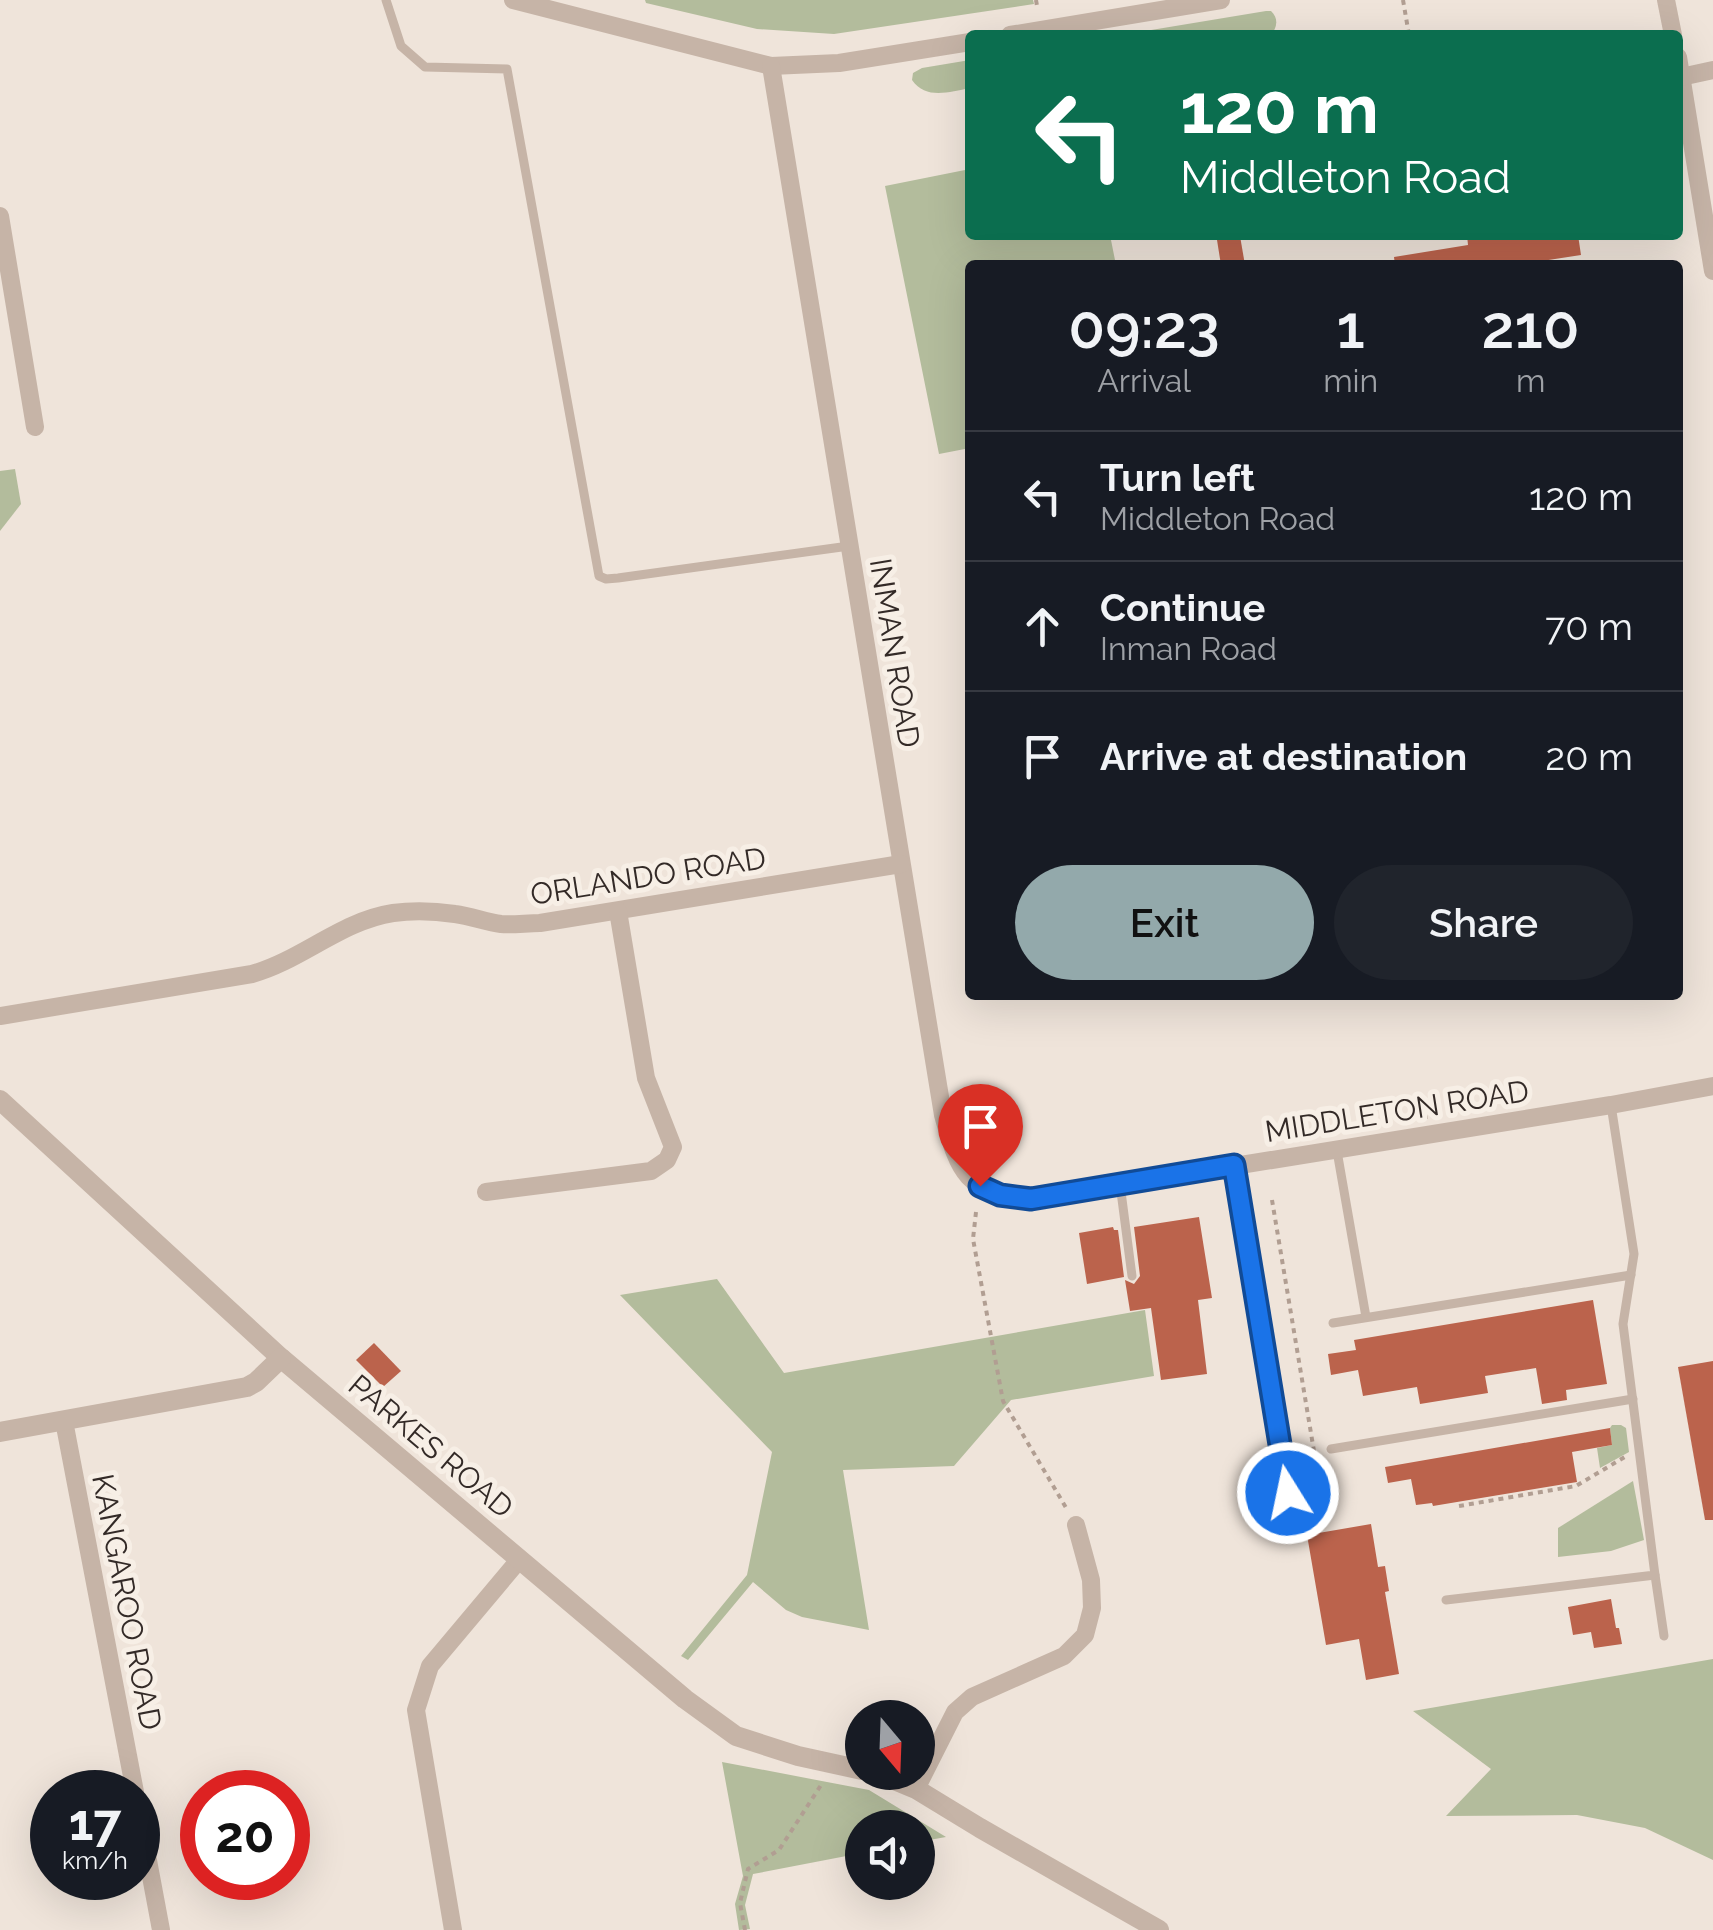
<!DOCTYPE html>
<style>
:root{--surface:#171b24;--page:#20242c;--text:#f1f3f6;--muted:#9ea1a6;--line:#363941;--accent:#93a9ab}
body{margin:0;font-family:Raleway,sans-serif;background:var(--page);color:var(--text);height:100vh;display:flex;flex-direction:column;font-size:38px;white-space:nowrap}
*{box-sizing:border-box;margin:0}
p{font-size:32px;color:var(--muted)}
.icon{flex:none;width:55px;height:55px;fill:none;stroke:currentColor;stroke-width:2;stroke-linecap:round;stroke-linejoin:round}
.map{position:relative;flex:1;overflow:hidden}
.side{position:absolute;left:965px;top:260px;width:718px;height:740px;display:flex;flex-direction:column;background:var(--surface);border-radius:10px;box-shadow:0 10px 40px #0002}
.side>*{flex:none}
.hud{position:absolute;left:965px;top:30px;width:718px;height:210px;border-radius:10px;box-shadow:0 10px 40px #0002;background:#0b6e4f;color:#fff;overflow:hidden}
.needle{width:65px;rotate:161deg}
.controls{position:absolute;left:845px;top:1700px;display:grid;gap:20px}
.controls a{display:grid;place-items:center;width:90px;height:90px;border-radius:50%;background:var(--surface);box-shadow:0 10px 40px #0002;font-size:50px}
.speed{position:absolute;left:30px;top:1770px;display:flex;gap:20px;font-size:50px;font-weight:700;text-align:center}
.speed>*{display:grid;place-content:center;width:130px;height:130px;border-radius:50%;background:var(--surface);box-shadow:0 10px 40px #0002;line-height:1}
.speed small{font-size:25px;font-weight:400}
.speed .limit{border:15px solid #d22;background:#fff;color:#111}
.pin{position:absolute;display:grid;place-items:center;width:85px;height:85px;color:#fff;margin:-102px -42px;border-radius:50% 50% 50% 0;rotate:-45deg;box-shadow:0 0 10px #0007}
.pin .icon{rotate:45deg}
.me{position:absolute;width:110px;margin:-55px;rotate:350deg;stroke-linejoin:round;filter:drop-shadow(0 0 8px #0008)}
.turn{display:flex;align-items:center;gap:35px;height:210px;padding:0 50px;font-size:45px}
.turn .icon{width:130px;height:130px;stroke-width:2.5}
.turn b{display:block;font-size:70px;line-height:85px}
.eta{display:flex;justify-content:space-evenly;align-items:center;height:170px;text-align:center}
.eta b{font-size:60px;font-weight:600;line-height:70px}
.button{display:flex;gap:20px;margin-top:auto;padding:20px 50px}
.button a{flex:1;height:115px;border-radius:60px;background:var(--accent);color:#111;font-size:40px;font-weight:600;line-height:115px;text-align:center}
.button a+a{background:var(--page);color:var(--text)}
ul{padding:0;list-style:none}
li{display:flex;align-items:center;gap:30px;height:130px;padding:0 50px;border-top:2px solid var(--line)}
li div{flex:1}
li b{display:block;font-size:38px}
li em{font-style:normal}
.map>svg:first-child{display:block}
.green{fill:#b3bc9c}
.building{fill:#bb634c}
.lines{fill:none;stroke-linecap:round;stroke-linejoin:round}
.path{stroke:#b19e92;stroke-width:4;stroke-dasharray:5 5;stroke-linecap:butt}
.service{stroke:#c6b4a7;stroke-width:9}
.minor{stroke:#c6b4a7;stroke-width:18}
.tertiary{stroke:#c6b4a7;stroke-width:20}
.route-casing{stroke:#114b97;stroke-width:25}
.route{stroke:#1a73e8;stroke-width:18}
.labels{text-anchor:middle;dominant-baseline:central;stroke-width:10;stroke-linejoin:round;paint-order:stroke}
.street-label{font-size:30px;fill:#332a27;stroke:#f7efe6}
</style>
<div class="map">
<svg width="1713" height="1930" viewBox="0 0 1713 1930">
<rect width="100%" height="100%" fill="#efe4da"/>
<g class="green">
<polygon points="645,0 1033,0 1034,4 834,34 757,29 646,3"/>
<path d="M 1266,11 L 1271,11 C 1279,19 1277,27 1271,35 L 1121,35 Z"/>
<path d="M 970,60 L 970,88 C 949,92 926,100 912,80 L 913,73 L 922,68 Z"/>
<polygon points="970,169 970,235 1110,235 1116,265 970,265 970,448 939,454 885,186"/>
<polygon points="15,469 21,504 0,531 0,471"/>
<polygon points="717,1279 784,1373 1145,1310 1154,1376 1011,1400 954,1466 843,1470 869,1630 802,1617 786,1610 753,1582 688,1660 681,1656 747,1575 772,1452 620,1295"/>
<polygon points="1612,1425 1621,1425 1626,1428 1629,1452 1600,1468 1597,1448 1612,1445 1610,1428"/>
<polygon points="1633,1481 1644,1540 1611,1551 1558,1557 1558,1528"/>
<polygon points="1713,1659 1713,1860 1645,1828 1577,1815 1446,1816 1491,1769 1413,1711"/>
<polygon points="722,1762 869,1790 946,1837 918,1842 918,1828 862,1828 862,1853 753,1874 745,1905 750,1929 739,1930 735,1904 743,1876"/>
</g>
<g class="building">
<polygon points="1467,235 1578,235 1581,255 1516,265 1395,265 1394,257 1468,245"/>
<polygon points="1240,236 1245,265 1221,265 1217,240"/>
<polygon points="1199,1217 1212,1298 1198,1300 1207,1374 1161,1380 1151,1308 1130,1311 1125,1280 1134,1284 1140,1276 1134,1227"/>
<polygon points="1113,1227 1114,1230 1118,1230 1124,1277 1087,1284 1079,1233"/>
<polygon points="1593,1300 1607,1384 1566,1390 1567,1400 1542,1404 1536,1368 1485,1376 1488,1393 1420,1404 1417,1387 1363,1396 1358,1370 1331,1375 1328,1354 1356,1350 1354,1340"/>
<polygon points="374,1343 401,1371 383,1387 356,1360"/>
<polygon points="1713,1361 1713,1520 1705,1520 1678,1367"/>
<polygon points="1610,1428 1612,1445 1572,1452 1577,1482 1433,1506 1432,1503 1416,1505 1411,1479 1388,1483 1385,1467"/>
<polygon points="1371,1524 1378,1567 1385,1566 1389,1591 1385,1592 1399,1674 1366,1680 1359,1639 1326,1645 1307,1535"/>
<polygon points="1611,1599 1616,1628 1619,1628 1622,1644 1594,1648 1591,1632 1573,1635 1568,1607"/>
</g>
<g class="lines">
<g class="path">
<polyline points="1036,0 1037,6"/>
<polyline points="1403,0 1409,35"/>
<polyline points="1424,1106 1426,1119"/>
<polyline points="1272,1200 1326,1523 1308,1528"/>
<polyline points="976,1212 973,1239 1003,1401 1068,1511"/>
<polyline points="1459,1506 1576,1486 1628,1455"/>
<polyline points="745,1930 740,1903 748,1869 779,1850 823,1782"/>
</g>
<g class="service">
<polyline points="386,0 401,46 425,67 507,69 599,576 606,579 618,578 849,546"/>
<polyline points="1337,1151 1366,1317"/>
<polyline points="1234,1165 1295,1531"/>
<polyline points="1120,1184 1132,1276"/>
<polyline points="1333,1323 1631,1275"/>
<polyline points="1331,1449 1633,1399"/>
<polyline points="1655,1575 1664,1636"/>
<polyline points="1446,1600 1655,1575 1623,1324 1634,1254 1611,1105"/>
</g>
<g class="minor">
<polyline points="513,0 771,66 839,63 970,42"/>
<polyline points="1666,0 1673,35"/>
<polyline points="1010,35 1221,0"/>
<polyline points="1678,57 1713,271"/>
<path d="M 771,66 L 943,1115 C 960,1175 965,1191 1031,1199 L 1611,1105 L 1713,1086"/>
<polyline points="1681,77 1713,70"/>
<polyline points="0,216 35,427"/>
<path d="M 0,1016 L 252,974 C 302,960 341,921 393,913 C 414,910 435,911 455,914 C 471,916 486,922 501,924 C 513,925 527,923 540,923 L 901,864"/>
<polyline points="486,1192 651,1171 667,1160 673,1147 646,1078 618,911"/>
<polyline points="64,1421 135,1792"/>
<polyline points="916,1789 955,1712 972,1697 1064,1656 1085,1635 1092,1608 1091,1580 1076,1525"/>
<polyline points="138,1807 161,1930"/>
<polyline points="453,1930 416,1710 430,1666 519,1560"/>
</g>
<g class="tertiary">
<polyline points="0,1100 281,1358 685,1699 736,1736 798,1756 862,1770"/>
<polyline points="0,1432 247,1387 256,1382 281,1358"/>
<polyline points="875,1772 916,1789 980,1828 1159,1930"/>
</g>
</g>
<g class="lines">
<defs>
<polyline id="route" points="980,1186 1000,1195 1031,1199 1234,1165 1288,1493"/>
</defs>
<use href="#route" class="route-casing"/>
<use href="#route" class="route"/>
</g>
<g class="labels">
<g class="street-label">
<text transform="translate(895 653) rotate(81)">INMAN ROAD</text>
<text transform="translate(648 876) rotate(-9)">ORLANDO ROAD</text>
<text transform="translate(1397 1111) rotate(-9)">MIDDLETON ROAD</text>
<text transform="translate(431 1446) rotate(40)">PARKES ROAD</text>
<text transform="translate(127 1602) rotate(79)">KANGAROO ROAD</text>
</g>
</g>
</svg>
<div class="controls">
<a><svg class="needle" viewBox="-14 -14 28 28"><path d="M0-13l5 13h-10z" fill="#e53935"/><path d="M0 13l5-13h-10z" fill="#9ea1a6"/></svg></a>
<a><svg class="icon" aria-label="sound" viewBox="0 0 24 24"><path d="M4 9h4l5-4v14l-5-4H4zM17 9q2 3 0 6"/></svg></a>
</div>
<div class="speed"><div>17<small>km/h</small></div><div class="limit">20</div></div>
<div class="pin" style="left:980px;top:1186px;background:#d93025"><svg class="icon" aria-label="arrive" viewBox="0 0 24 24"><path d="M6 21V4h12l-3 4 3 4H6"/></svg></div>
<svg class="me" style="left:1288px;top:1493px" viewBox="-20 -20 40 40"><circle r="17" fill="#1a73e8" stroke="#fff" stroke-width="3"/><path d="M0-11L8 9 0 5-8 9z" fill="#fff"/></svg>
<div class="hud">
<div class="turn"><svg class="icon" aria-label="left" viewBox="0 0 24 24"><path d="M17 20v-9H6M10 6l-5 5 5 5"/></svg><div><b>120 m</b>Middleton Road</div></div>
</div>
<section class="side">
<div class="eta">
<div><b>09:23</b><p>Arrival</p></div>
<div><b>1</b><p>min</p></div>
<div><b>210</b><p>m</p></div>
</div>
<ul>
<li><svg class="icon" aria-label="left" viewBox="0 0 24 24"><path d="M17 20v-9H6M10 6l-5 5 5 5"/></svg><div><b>Turn left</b><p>Middleton Road</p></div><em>120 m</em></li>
<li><svg class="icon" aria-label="ahead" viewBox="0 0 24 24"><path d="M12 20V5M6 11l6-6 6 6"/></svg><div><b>Continue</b><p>Inman Road</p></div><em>70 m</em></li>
<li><svg class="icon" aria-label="arrive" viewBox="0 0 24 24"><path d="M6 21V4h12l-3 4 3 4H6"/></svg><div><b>Arrive at destination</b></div><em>20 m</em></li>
</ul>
<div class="button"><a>Exit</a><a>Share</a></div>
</section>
</div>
